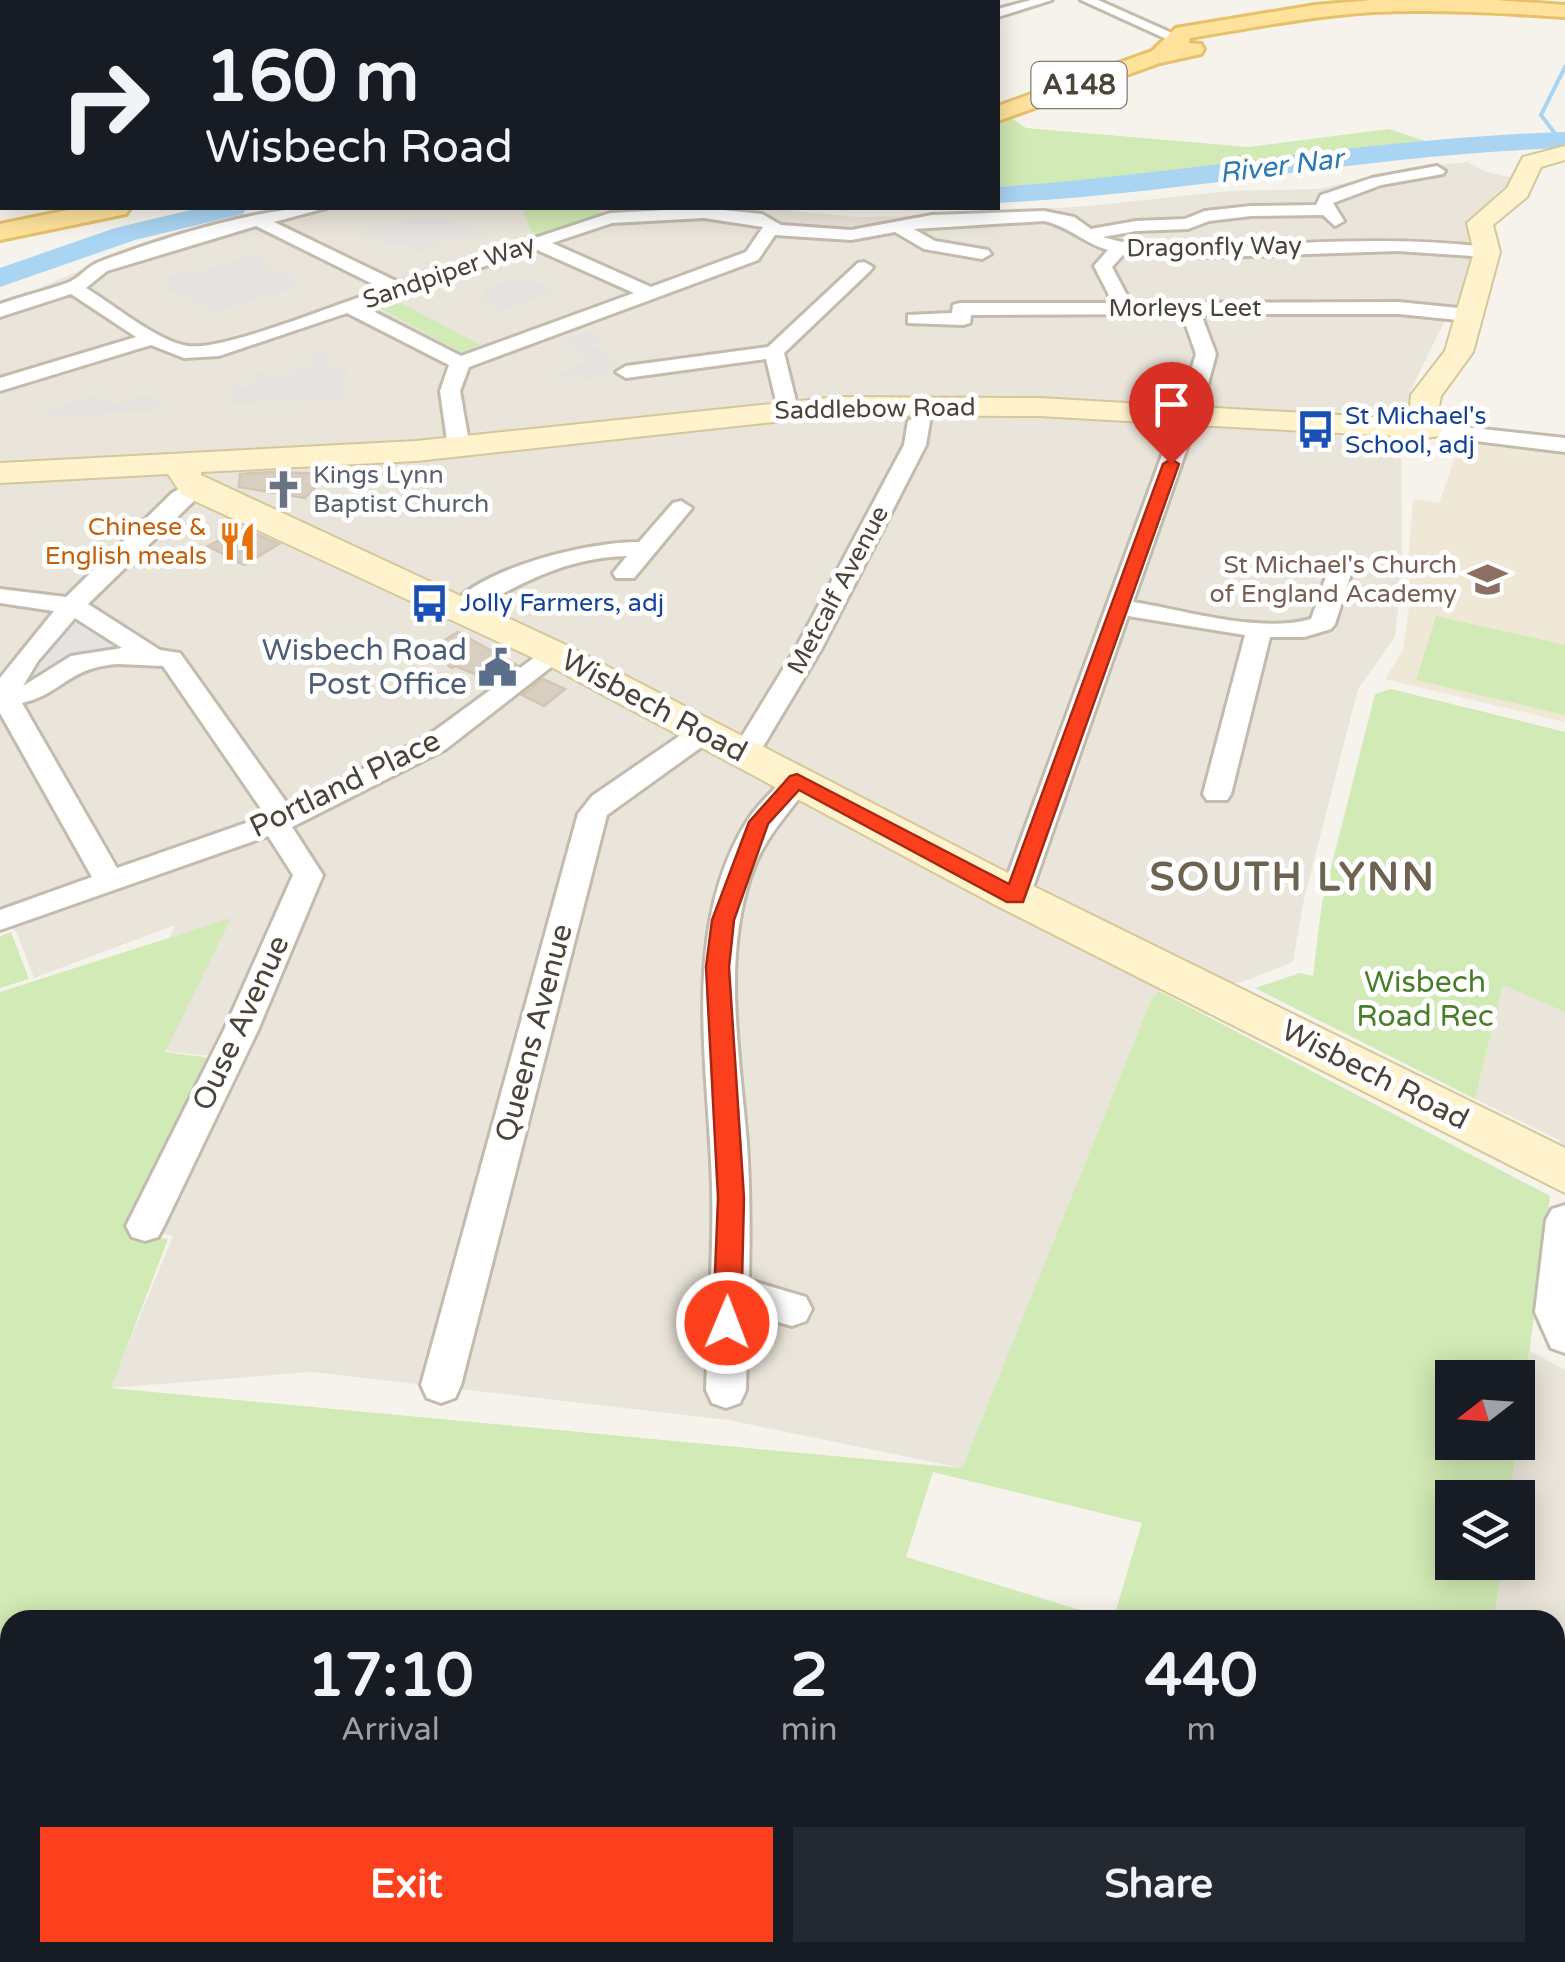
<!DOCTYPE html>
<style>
:root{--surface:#171b24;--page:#242831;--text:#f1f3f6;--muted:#9ea1a6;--accent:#fc3f1d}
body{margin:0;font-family:"Varela Round",sans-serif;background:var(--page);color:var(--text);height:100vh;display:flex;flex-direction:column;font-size:38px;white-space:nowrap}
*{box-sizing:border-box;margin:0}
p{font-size:32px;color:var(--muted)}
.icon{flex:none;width:55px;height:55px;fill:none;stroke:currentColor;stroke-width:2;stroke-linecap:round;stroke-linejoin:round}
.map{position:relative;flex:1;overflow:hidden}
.details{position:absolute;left:0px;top:1610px;width:1565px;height:352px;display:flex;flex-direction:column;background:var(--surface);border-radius:30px 30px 0 0;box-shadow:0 5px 25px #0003}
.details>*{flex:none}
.hud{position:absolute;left:0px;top:0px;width:1000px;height:210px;box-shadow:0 5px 25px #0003;background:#171b24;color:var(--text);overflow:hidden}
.needle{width:65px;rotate:253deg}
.controls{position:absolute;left:1435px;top:1360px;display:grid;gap:20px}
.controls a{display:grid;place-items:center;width:100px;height:100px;border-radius:0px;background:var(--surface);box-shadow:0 5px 25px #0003;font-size:50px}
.pin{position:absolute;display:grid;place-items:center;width:85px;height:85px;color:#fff;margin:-102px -42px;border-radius:50% 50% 50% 0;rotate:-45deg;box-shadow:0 0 10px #0007}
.pin .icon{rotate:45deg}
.me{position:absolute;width:110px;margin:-55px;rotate:1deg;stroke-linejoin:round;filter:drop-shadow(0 0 8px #0008)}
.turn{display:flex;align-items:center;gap:35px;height:210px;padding:0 40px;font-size:45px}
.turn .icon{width:130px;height:130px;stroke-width:2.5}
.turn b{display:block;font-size:70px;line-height:85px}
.eta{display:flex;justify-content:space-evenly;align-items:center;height:170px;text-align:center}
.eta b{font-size:60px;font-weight:800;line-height:70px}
.button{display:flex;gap:20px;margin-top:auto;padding:20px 40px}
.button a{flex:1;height:115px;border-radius:0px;background:var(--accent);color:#fff;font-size:40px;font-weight:800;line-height:115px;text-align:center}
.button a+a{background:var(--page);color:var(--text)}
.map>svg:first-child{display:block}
.residential{fill:#eae5da}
.education{fill:#efe8d6}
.green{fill:#d2eab5;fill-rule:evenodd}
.parking{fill:#e5e3e0}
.water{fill:#a9d4f2}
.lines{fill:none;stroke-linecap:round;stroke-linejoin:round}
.stream{stroke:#a9d4f2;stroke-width:4}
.river{fill:#a9d4f2;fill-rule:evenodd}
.building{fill:#d8cfc1;stroke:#d3c7b4;stroke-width:2.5}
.street-casing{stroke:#c2bbae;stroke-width:6}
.secondary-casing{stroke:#d6c79b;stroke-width:4}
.primary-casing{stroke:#e6c16a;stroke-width:6}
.street{fill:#fff;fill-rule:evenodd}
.secondary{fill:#fff3cd;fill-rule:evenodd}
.primary{fill:#ffe39c;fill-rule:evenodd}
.route{fill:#fc3f1d;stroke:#a42913;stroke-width:2.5}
.labels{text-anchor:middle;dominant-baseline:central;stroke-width:10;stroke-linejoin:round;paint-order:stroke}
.far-street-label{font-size:25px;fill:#4b4439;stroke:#fff}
.far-transit-label{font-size:25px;fill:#164399;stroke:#fff;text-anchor:start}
.far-worship-label{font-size:25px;fill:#5b616d;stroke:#fff;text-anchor:start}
.far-food-label{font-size:25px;fill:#c56008;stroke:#fff;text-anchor:end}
.far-education-label{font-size:25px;fill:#785e54;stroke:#fff;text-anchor:end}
.shield{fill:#fff;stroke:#817c74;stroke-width:2.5}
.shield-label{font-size:28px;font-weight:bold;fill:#4b4439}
.far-water-label{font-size:28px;font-style:italic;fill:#2e7ab2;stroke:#fff}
.service-label{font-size:30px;fill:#4e5e75;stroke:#fff;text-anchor:end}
.street-label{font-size:30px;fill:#4b4439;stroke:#fff}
.park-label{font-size:30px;fill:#4a7f2a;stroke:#fff}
.district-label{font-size:40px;font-weight:bold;letter-spacing:2.5px;fill:#6e6250;stroke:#fff}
</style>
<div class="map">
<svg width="1565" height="1962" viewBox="0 0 1565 1962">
<rect width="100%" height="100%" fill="#f6f3ec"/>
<g class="residential">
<polygon points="1468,162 1486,172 1514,178 1467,221 1475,244 1457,253 1471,259 1454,316 1444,322 1410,392 1423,411 1427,429 1401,441 1402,573 1395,637 1358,689 1304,899 1293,962 1242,982 1159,991 1151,1000 962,1468 728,1420 312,1372 110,1388 173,1236 150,1231 231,1058 172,1052 129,1034 175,925 34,978 17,933 0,914 0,305 90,266 294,208 765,208 856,217 918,216 1089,206 1229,191 1318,189 1410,168"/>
<polygon points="1503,985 1565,1012 1565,1164 1559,1140 1475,1099"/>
<polygon points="1530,1351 1565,1370 1565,1720 1555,1717 1555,1620 1494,1620 1502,1563 1518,1562 1518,1498 1510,1497"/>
</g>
<polygon class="education" points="1460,443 1565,454 1565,722 1385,679 1403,650 1411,593 1408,565 1413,499 1439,503"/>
<g class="green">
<polygon points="304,0 723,0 297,2"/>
<polygon points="1011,118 1026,128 1248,147 1389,129 1425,141 1164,174 998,191 998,122"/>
<polygon points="597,208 604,214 533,237 523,209"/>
<polygon points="395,300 490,350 468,356 376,306"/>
<polygon points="1436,616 1565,645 1565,715 1416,680"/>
<polygon points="1391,689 1565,732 1565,1012 1503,985 1475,1099 1255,988 1300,973 1313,976 1322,903 1375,694"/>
<path d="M 231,918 L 165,1052 L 219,1059 L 130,1235 L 168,1239 L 111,1388 L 962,1468 L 1151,1000 L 1159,991 L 1550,1196 L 1510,1497 L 1452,1498 L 1452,1562 L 1502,1563 L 1494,1620 L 10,1620 L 10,1654 L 0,1651 L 0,992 ZM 1452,1378 L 1518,1378 L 1518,1442 L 1452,1442 ZM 933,1472 L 1142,1523 L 1113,1620 L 906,1557 Z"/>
<polygon points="11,932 29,979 0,988 0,936"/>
<polygon points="1555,1717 1565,1720 1565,1962 898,1962 871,1953 1555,1952"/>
</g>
<g class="parking">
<polygon points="414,218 444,218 475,232 489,234 435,242 429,245 435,248 422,252 404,243 390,246 358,232"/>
<polygon points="252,255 269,263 264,268 277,275 286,273 302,285 215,313 182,294 166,290 173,287 163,280 177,273 203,271"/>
<polygon points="525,277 556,292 503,311 483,300 485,289"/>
<polygon points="588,331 601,338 589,344 605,352 616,367 591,381 576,376 549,381 592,357 563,341"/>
<polygon points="326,352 328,371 347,367 342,398 231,404 235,388 252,387 257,374 267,370 269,378 294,376 295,368 314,366 314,353"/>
<polygon points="145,394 161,403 158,411 50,416 44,411 94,395 113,405"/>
<polygon points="75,618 129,652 27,692 14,683"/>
</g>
<polygon class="water" points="0,1651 10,1654 10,1952 871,1952 898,1962 0,1962"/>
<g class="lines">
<polyline class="stream" points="1560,140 1541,115 1565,67"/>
<g class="river">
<polygon points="515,0 537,0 539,2 517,2"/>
<path d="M 1565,132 L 1565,148 C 1374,154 1188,193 998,203 L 998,187 C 1188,173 1375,138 1565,132 Z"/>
<polygon points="199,208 247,208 243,214 135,240 0,287 0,268 115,228"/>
</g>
</g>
<g class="building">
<polygon points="272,472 328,474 305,498 239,487 240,474"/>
<polygon points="243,528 279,544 244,565 208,546"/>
<polygon points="458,632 517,665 495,682 455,666 452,668 427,651"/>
<polygon points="543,679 565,689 544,706 522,695"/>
</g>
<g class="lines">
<defs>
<g id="street">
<polygon points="1031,0 1052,0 998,17 998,9"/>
<polygon points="1081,0 1098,0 1183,38 1171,41"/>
<path d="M 1437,166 L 1445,171 L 1443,174 L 1381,185 L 1333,203 L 1344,221 L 1335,226 L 1323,215 L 1251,216 L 1209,221 L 1188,229 L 1136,231 L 1103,237 C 1166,256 1237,246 1302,243 C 1364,240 1425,240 1487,247 L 1496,252 L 1487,257 L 1398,251 L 1219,257 L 1123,255 L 1112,267 L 1131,303 L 1399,302 L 1468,309 L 1478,315 L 1468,321 L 1399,314 L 1201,314 L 1216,354 L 1200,414 L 1189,420 L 1178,414 L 1196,354 L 1182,314 L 971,315 L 970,323 L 963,325 L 908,323 L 908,315 L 952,313 L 953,305 L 960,303 L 1113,303 L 1094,266 L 1108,250 C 1084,243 1068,226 1044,221 L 914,229 L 935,241 L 988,250 L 991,254 L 982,259 L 924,249 L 895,232 L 851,240 L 775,235 L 758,260 L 469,367 L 460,391 L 470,448 L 459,455 L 448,448 L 440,391 L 449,365 L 347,313 L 219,356 L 184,358 L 151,345 L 0,391 L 0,378 L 136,337 L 71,294 L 0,317 L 0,304 C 22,296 45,291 67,283 C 79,279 87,266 99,262 C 156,240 268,204 326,208 L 274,222 L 400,283 L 610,213 L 704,208 L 762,214 L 781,225 L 851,230 L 932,215 L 1044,211 L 1074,217 L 1091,229 L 1136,221 L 1185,219 L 1205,211 L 1251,206 L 1316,205 L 1321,195 L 1372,178 ZM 704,218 L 763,227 L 746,252 L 651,287 L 552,243 L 612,223 ZM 256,226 L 383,289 C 342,302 224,351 188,346 C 158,342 113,304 86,288 L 107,271 ZM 535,249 L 634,293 L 461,356 L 365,307 Z"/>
<polygon points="864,262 873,267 870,271 784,353 798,409 795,413 781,413 778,409 766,359 626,378 616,372 626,366 768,347 858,263"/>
<polygon points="919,415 930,421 926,445 822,648 755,760 735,760 731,754 796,648 904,445 908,421"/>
<path d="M 1183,422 L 1194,428 L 1133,602 C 1185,610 1260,634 1311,619 L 1327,574 L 1339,567 L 1351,574 L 1335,624 L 1331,629 L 1304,637 L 1270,637 L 1231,794 L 1227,800 L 1207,800 L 1203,794 L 1245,635 L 1128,616 L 1030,896 L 1026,903 L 1015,906 L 1004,903 L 1000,896 L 1172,428 Z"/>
<polygon points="1427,423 1565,438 1565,452 1419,434 1416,429"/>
<path d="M 194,481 L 205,488 L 202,493 L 88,604 L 160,650 L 180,653 L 289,806 L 426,737 L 546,649 L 555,646 L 568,654 L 446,749 L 292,827 L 323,875 L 258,1030 L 164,1226 L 158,1237 L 145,1241 L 132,1237 L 126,1226 L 224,1030 L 293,875 L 268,836 L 0,930 L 0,910 L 92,877 L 0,713 L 0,678 L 54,611 L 0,603 L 0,589 L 66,597 L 172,493 ZM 75,618 L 122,648 L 71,656 L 23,686 L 38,661 ZM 119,664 L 163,666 L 266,816 L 117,868 L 22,703 C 63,694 67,667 119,664 Z"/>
<path d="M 681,501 L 692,508 L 634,578 L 616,578 L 613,573 L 627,556 C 569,557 518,583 470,613 L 461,615 L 449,608 C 482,567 588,542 639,542 L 673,503 Z"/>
<polygon points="704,724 714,726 718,732 714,738 607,815 461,1385 455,1398 441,1403 427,1398 421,1385 578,814 592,796 694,726"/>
<path d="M 797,772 L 807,775 L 811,781 C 791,812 766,834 753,870 C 721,955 740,1055 747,1143 C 750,1188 750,1234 749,1280 L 806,1297 L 812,1309 L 806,1321 L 792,1326 L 748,1313 L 746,1390 L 740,1403 L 726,1408 L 712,1403 L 706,1390 C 708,1321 714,1255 712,1186 C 709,1066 680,929 747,821 C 758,804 774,790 787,775 Z"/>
<polygon points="1565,1205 1565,1353 1551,1348 1535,1312 1546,1220 1552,1209"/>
</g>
<polygon id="secondary" points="1565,146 1565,160 1541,167 1527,197 1493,225 1500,252 1473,352 1441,396 1438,411 1443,429 1438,436 1427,438 1039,416 838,415 416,461 201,472 201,475 568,646 1031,885 1565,1148 1565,1193 999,907 542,662 182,495 168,474 0,483 0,463 416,441 838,397 1039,398 1409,419 1411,395 1445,351 1474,252 1467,223 1507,188 1523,157"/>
<g id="primary">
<path d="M 1372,0 L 1495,0 L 1565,5 L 1565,17 C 1501,13 1437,9 1373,12 C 1311,16 1251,28 1190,38 L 1189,43 L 1201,44 L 1204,49 L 1201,54 L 1160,63 L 998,121 L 998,106 L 1152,51 L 1176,28 L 1315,5 Z"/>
<polygon points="78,208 130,208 126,214 0,240 0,224"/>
</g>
</defs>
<use href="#street" class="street-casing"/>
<use href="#secondary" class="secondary-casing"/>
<use href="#primary" class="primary-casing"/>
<use href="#street" class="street"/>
<use href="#secondary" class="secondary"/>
<use href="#primary" class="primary"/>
</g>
<polygon class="route" points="1171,459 1179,464 1023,902 1007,902 799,790 768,824 734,920 729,967 744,1198 741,1323 737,1331 727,1335 717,1331 713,1323 718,1198 706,967 712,920 749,822 790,776 797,774 1009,884 1163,464"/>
<defs>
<symbol id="bus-bare" viewBox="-9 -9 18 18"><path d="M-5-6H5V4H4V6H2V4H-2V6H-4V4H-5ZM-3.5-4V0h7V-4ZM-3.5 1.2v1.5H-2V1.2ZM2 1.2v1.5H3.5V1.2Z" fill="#1a4fb4" stroke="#fff" stroke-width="2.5" paint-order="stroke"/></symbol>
<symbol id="church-bare" viewBox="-9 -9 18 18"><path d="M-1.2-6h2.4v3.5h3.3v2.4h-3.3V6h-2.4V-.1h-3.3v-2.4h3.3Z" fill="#6b7280" stroke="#fff" stroke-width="2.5" paint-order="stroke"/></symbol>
<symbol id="restaurant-bare" viewBox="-9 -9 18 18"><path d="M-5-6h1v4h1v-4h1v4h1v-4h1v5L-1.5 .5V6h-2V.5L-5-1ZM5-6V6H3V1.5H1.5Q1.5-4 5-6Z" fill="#e8710a" stroke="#fff" stroke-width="2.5" paint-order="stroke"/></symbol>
<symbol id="school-bare" viewBox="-9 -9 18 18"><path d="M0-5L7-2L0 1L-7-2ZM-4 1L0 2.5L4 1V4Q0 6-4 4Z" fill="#8d6e63" stroke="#fff" stroke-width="2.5" paint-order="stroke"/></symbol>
<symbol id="civic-bare" viewBox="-9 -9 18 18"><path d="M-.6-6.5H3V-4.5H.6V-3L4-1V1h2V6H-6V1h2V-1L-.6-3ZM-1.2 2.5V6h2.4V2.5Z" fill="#5c6f8a" stroke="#fff" stroke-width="2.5" paint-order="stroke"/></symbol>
</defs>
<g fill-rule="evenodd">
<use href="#bus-bare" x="1288" y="402" width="55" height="55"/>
<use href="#church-bare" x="256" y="462" width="55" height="55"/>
<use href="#restaurant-bare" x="210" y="514" width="55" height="55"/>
<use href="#school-bare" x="1460" y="552" width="55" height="55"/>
<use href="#bus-bare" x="402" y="576" width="55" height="55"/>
<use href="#civic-bare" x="470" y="640" width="55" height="55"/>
</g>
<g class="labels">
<g class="far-street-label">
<text transform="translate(1214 247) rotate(-1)">Dragonfly Way</text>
<text transform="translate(449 272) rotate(-19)">Sandpiper Way</text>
<text x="1185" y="308">Morleys Leet</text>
<text transform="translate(875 409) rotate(-1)">Saddlebow Road</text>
<text transform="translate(838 590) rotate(-62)">Metcalf Avenue</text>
</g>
<g class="far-transit-label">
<text x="1345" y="416">St Michael's<tspan x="1345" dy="29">School, adj</tspan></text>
<text x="460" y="603">Jolly Farmers, adj</text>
</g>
<g class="far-worship-label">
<text x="313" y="475">Kings Lynn<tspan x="313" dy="29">Baptist Church</tspan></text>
</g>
<g class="far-food-label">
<text x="207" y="527">Chinese &amp;<tspan x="207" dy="29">English meals</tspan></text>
</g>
<g class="far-education-label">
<text x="1457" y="565">St Michael's Church<tspan x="1457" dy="29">of England Academy</tspan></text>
</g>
<rect class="shield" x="1031.5" y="62" width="95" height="46" rx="8"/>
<g class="shield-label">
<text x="1079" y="85">A148</text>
</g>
<g class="far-water-label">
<text transform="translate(1281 166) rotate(-7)">River Nar</text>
</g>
<g class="service-label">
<text x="467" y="650">Wisbech Road<tspan x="467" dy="34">Post Office</tspan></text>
</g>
<g class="street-label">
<text transform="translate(654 706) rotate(28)">Wisbech Road</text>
<text transform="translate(345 784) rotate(-26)">Portland Place</text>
<text transform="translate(241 1023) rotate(-65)">Ouse Avenue</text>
<text transform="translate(534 1033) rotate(-75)">Queens Avenue</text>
<text transform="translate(1375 1075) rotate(27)">Wisbech Road</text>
</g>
<g class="park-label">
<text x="1425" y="982">Wisbech<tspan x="1425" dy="34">Road Rec</tspan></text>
</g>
<g class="district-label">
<text x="1293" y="877">SOUTH LYNN</text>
</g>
</g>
</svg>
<div class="controls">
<a><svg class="needle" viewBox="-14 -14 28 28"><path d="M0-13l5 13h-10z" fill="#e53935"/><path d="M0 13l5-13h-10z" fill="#9ea1a6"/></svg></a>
<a><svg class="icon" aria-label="layers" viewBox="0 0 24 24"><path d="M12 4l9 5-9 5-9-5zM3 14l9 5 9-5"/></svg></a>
</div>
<div class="pin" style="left:1171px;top:464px;background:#d93025"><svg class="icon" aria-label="arrive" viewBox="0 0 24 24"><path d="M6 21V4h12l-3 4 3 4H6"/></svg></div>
<svg class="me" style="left:727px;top:1323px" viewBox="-20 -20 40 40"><circle r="17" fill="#fc3f1d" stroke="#fff" stroke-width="3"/><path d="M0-11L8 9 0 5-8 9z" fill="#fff"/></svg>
<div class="hud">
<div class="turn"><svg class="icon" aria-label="right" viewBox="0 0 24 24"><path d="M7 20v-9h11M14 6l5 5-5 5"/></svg><div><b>160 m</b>Wisbech Road</div></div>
</div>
<section class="details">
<div class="eta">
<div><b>17:10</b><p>Arrival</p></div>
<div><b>2</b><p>min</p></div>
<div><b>440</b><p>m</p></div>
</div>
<div class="button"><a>Exit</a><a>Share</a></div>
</section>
</div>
